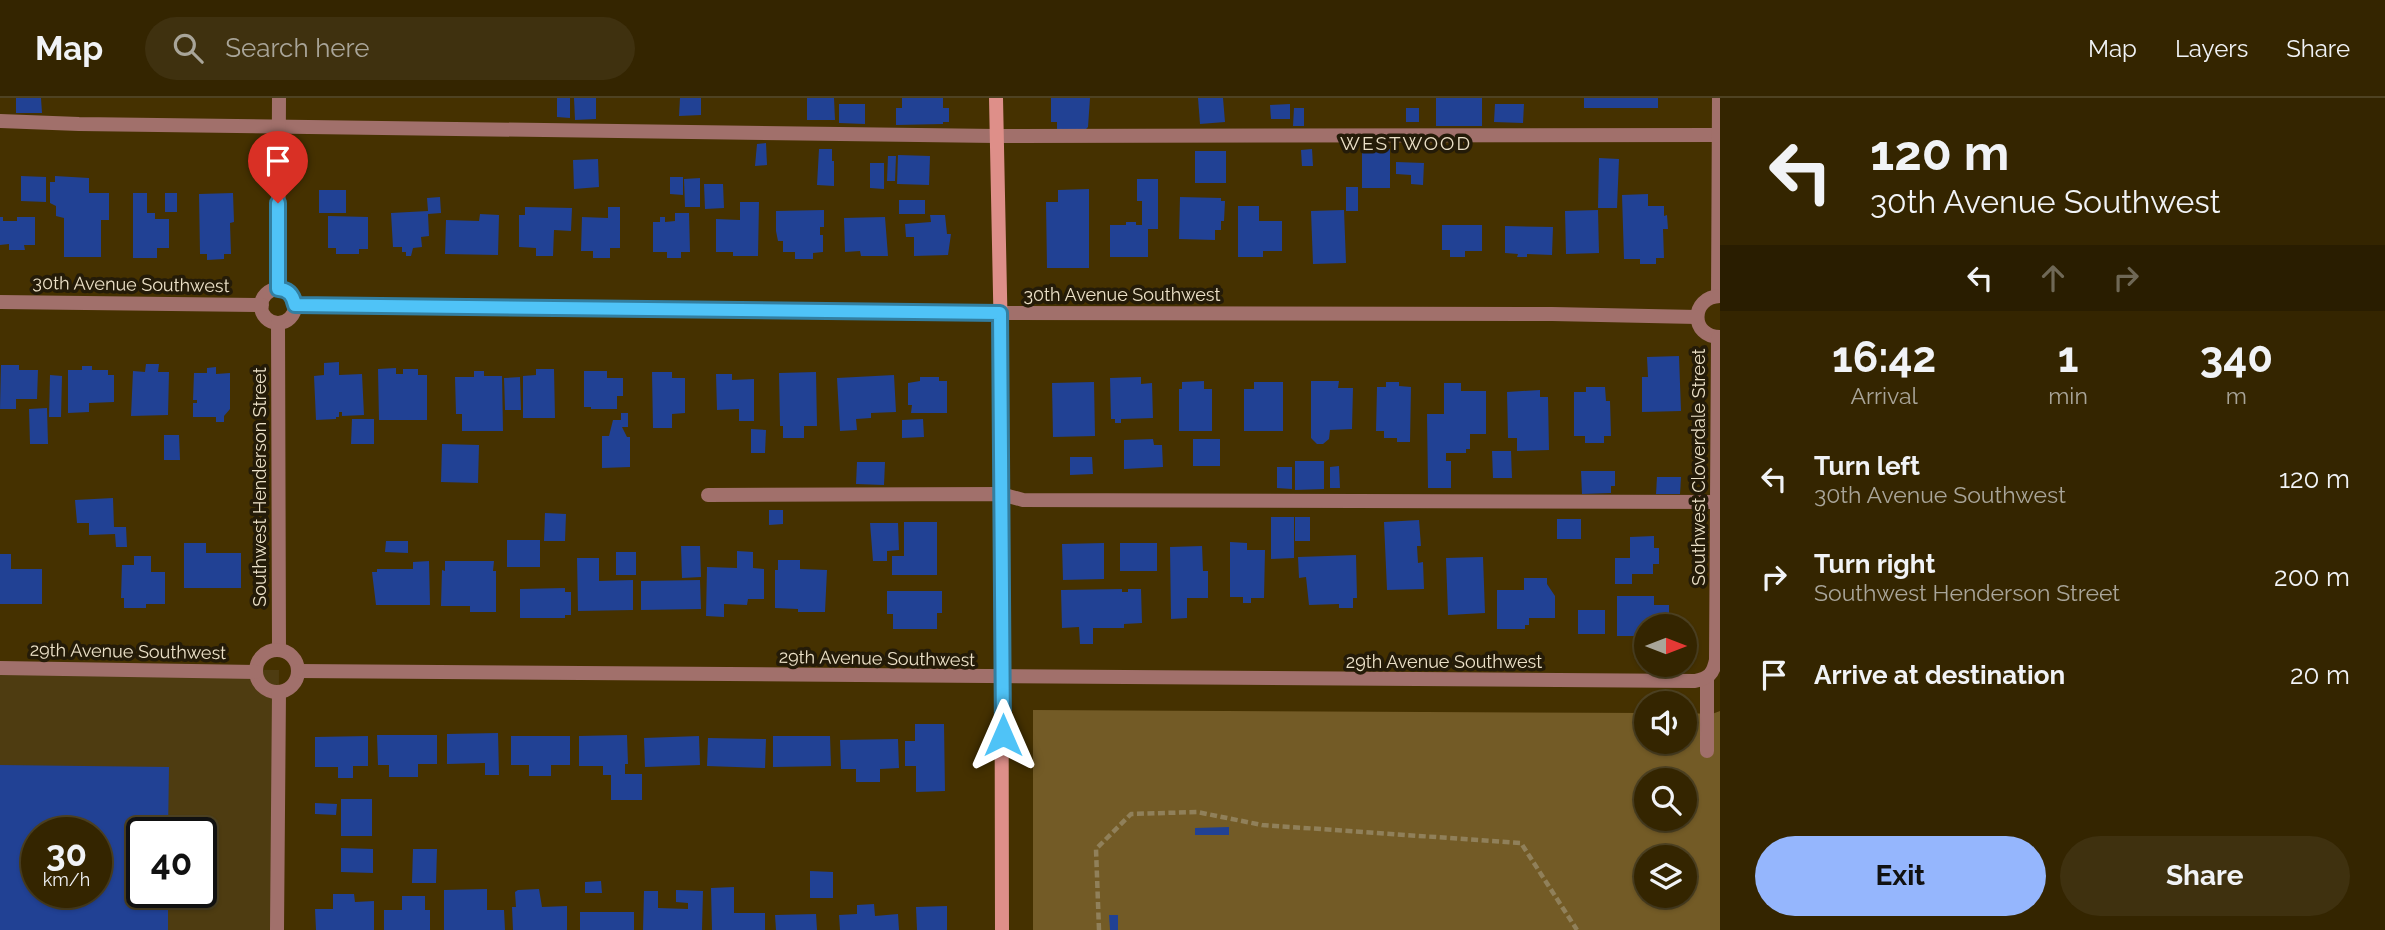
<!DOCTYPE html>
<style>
:root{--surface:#342500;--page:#3f310f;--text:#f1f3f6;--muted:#a9a599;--line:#4e4222;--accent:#95b6fd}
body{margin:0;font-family:Raleway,sans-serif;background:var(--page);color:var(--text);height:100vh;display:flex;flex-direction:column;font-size:26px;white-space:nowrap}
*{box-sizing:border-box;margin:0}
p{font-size:23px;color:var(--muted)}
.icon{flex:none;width:38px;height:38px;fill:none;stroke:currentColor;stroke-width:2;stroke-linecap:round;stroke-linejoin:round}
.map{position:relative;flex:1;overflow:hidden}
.details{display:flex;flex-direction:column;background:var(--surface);width:665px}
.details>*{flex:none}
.hud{background:#342500;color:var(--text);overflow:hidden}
.needle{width:46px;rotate:90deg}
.controls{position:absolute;left:1634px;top:516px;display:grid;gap:14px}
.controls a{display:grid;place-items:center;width:63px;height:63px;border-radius:50%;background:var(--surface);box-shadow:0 2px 5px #0004,0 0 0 2px var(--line);font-size:35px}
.speed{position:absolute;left:21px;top:719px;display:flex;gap:14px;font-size:35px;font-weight:700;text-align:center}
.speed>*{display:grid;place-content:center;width:91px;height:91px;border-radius:50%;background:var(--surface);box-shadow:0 2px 5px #0004,0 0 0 2px var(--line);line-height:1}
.speed small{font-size:18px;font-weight:400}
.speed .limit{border:4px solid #111;border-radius:10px;background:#fff;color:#111}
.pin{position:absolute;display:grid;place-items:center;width:60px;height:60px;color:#fff;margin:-72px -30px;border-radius:50% 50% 50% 0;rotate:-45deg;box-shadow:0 0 7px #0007}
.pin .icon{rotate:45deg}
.me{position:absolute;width:77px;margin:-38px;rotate:0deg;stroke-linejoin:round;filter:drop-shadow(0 0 5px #0008)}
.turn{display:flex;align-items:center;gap:24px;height:147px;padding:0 35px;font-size:32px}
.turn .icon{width:91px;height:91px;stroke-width:2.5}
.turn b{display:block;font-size:49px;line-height:60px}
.lanes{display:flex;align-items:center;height:66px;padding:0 35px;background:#0003;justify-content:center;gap:35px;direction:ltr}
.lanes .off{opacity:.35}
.eta{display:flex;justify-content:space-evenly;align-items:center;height:119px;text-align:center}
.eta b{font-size:42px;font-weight:700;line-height:49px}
.action{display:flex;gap:14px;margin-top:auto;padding:14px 35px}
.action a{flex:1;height:80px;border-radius:42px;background:var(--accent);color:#111;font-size:28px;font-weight:700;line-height:80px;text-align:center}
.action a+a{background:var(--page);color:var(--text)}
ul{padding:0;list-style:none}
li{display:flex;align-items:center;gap:21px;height:98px;padding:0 35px}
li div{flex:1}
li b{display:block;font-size:26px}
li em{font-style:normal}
header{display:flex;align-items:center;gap:42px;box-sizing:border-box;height:98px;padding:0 35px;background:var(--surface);border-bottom:2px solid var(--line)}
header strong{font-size:33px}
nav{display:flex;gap:38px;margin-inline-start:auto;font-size:24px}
.search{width:490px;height:63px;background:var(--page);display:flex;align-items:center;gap:18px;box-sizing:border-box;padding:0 24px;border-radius:38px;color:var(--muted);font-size:26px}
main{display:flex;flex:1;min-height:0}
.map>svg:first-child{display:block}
.built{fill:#4e3c11;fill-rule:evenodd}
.green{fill:#735b26;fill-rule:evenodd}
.building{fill:#214194;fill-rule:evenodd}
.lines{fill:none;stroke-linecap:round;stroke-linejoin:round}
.path{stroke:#90805a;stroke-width:4.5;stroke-dasharray:7 3.5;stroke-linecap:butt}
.lane{stroke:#a1706b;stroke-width:14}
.street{stroke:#a1706b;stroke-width:14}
.secondary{stroke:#de8f89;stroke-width:14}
.route-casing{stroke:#337fa1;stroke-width:18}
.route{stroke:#4fc3f7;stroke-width:12}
.labels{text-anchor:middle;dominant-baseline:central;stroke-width:7;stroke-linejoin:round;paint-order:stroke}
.street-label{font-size:18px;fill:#ece1c8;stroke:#241b08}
.neighbourhood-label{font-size:19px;letter-spacing:2px;fill:#ece1c8;stroke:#241b08}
</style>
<header>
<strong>Map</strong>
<div class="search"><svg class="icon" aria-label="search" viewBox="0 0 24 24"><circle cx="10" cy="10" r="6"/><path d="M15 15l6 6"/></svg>Search here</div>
<nav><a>Map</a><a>Layers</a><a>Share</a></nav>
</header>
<main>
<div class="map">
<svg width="1720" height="832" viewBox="0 0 1720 832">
<rect width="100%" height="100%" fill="#453100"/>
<path class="built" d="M 0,568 L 279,572 L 277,832 L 0,832 ZM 37,735 L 96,735 L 96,794 L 37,794 ZM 142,735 L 201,735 L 201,794 L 142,794 Z"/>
<path class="green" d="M 1033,612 L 1647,615 L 1647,644 L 1685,644 L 1685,615 L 1712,616 L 1720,613 L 1720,832 L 1033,832 ZM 1647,682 L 1685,682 L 1685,721 L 1647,721 ZM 1647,760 L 1685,760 L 1685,798 L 1647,798 Z"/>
<g class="building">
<polygon points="16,0 41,0 42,15 16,15"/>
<polygon points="557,0 570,0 570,20 557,19"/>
<polygon points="574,0 596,0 596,21 575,22"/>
<polygon points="680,0 701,0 701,17 679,18"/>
<polygon points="807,0 834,0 835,22 807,22"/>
<polygon points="902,0 943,0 943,10 949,10 949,24 943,24 943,26 896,27 896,10 902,10"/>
<polygon points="1051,0 1090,0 1088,29 1085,32 1057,32 1057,24 1051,24"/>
<polygon points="1198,0 1223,0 1225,24 1200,26"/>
<rect x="1436" y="0" width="46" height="28"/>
<rect x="1584" y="0" width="74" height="10"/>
<polygon points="839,6 865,6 865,26 839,25"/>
<polygon points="1290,6 1290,21 1271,21 1270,7"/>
<polygon points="1495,6 1524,6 1523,25 1494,24"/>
<polygon points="1294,10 1304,10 1304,28 1293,28"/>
<rect x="1406" y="10" width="13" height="14"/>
<polygon points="766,45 767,67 755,68 757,46"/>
<polygon points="819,51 832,51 832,63 834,63 834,88 817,87"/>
<polygon points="1312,51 1313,68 1302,68 1301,52"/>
<rect x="1362" y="51" width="28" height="39"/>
<rect x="1195" y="53" width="31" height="32"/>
<polygon points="898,57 930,58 929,87 897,86"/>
<polygon points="888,58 896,58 895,83 887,83"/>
<polygon points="1599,60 1619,61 1617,110 1598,110"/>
<polygon points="598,61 599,89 574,91 573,62"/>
<polygon points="1396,64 1424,65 1423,87 1411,86 1411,77 1396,76"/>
<polygon points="870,65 884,65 884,91 870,90"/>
<polygon points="21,78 46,79 46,104 21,103"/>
<polygon points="55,78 89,80 89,95 109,95 109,122 101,122 101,159 64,159 64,120 56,118 56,108 50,105 50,84 55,84"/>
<polygon points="670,79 683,79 683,97 670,96"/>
<polygon points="700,80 700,109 685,109 684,81"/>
<polygon points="1137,81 1158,81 1158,131 1148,131 1148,159 1110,159 1110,127 1126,127 1126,124 1136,124 1136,127 1142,127 1142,103 1137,103"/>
<polygon points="704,86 723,86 724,110 705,111"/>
<rect x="1346" y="89" width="12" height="24"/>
<polygon points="1089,91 1089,170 1047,170 1046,104 1058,104 1058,92"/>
<rect x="319" y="92" width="27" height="23"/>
<polygon points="133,95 147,95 147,115 155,115 155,121 169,121 169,150 157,150 157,160 133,160"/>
<rect x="165" y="95" width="12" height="19"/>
<polygon points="233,95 234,124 230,125 231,156 224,156 224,161 207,162 207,156 200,156 199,96"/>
<polygon points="1648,96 1648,108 1664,108 1664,118 1667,117 1668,131 1663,131 1664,160 1656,160 1656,166 1640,166 1640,161 1624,161 1622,97"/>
<polygon points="440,99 441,115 428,116 429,138 421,139 422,149 413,150 411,158 406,158 406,154 402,154 402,149 393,149 391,115 428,113 427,100"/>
<polygon points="1180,99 1221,100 1221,103 1225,103 1224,123 1221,123 1221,132 1215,132 1215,142 1179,141"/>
<rect x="899" y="102" width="26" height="14"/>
<polygon points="740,104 759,104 758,158 733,158 733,154 716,154 716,121 740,122"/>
<polygon points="1238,108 1259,108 1259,123 1282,123 1282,153 1263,153 1263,159 1238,159"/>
<polygon points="525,109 572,110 571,133 554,132 553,158 536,158 536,150 519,149 519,117 525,117"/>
<polygon points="608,109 620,109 620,150 610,150 610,160 593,160 593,153 581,153 582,119 608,120"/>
<polygon points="824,112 824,129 820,129 820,137 823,137 823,154 813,155 813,161 795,161 795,154 783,154 783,143 778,143 776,133 776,113"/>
<polygon points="1344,112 1346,165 1313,166 1311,113"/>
<polygon points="1598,112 1599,155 1566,156 1565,113"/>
<polygon points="675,115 689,115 690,154 681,154 681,160 667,160 667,154 653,154 653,124 660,124 660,119 665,119 665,124 675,123"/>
<polygon points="480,116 499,117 498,157 445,156 446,122 479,123"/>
<polygon points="930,117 945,117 947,136 951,136 948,157 914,158 914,139 906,139 905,126 931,124"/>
<polygon points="328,118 368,119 368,151 359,151 359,156 336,156 336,150 328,150"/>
<polygon points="0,119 3,119 3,123 17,123 17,119 35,119 35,147 24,147 25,152 9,152 9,146 0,147"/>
<polygon points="885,119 888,158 861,158 860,153 845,154 844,120"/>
<polygon points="1442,127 1482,127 1482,153 1465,153 1465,159 1450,159 1450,152 1442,152"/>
<polygon points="1505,128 1553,129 1552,157 1527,156 1527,159 1517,159 1518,156 1505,155"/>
<polygon points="1679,258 1681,313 1642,314 1642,279 1648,279 1647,259"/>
<polygon points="339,264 339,277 362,276 364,317 342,318 342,314 339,314 339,319 336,319 336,321 316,322 314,278 324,277 324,265"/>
<polygon points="146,266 159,266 158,274 169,274 168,317 131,318 133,273 145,274"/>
<polygon points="1,267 19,267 19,272 38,272 37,301 16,301 16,311 0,311"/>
<polygon points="82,268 92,268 92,272 108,272 108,277 114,277 114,304 89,305 89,314 68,315 68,272 82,272"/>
<polygon points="216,269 216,276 230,275 230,311 224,318 224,324 216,324 216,319 193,319 193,305 197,305 197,302 193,302 194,275 207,275 207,270"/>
<polygon points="396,270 396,276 403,276 403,271 418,271 418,277 427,277 427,322 379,322 378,271"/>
<polygon points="536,271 554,271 555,320 523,320 523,278 536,277"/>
<polygon points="474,273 484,273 484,278 502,278 503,333 462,333 462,316 456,316 455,279 474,279"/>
<polygon points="584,273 607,273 607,280 623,280 623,298 617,298 617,311 591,311 591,309 584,309"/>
<polygon points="652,274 672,274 672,280 685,280 685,315 672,316 672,330 653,330"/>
<polygon points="816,274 817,328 804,328 804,340 783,340 783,328 780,328 779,275"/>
<polygon points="716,276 732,276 732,282 754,281 754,323 739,323 739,311 717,312"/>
<polygon points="50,277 62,278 61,319 49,319"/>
<polygon points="894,277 896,314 871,315 871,320 856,321 857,332 840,333 837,280"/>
<polygon points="520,279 521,312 505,312 504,280"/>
<polygon points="920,279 939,279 939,283 947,283 947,315 911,315 912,307 908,307 908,285 920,283"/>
<polygon points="1141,279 1141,286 1152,285 1153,320 1121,321 1121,325 1115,325 1115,321 1111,321 1110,280"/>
<polygon points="1204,283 1204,291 1212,291 1212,333 1179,333 1179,291 1182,291 1182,284"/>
<polygon points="1311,283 1339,283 1338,290 1353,290 1352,331 1330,332 1329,341 1323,346 1317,346 1311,340"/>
<polygon points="1094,284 1095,338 1053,339 1052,285"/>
<polygon points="1254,284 1283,284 1283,333 1244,333 1244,291 1254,291"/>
<polygon points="1386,284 1399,284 1399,288 1411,289 1410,344 1397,344 1397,340 1384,340 1384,333 1376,333 1377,289 1386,289"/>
<polygon points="1444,285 1461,285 1461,293 1486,293 1486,336 1470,336 1470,351 1466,351 1466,355 1446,355 1446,363 1451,363 1451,390 1428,390 1427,316 1444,316"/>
<polygon points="1586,289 1605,289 1606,303 1610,303 1611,338 1604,338 1604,345 1585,345 1585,338 1574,338 1574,294 1586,294"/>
<polygon points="1540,292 1540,299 1548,299 1549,352 1517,353 1517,340 1508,340 1507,294"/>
<polygon points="47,310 48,346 30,346 29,311"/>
<polygon points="621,315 628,315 628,329 622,329 627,339 630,339 630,369 602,370 602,338 609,338 613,322 621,322"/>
<polygon points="352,321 374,321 374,346 351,346"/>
<polygon points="923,321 924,339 902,340 902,322"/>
<polygon points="751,331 766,332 765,355 751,355"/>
<polygon points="164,337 179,337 180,362 164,362"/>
<polygon points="1153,341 1154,347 1162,347 1163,369 1124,371 1124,342"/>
<rect x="1193" y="341" width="27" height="27"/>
<polygon points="442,346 479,347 478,385 441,384"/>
<polygon points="1492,353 1511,353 1512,380 1493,380"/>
<polygon points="1070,359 1092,359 1093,376 1070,377"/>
<polygon points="1295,363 1324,363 1324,391 1295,392"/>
<polygon points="857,364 885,364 884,387 856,386"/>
<polygon points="1339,368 1340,390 1330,390 1330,369"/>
<polygon points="1277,369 1292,369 1292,391 1277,390"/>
<polygon points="1581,373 1615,373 1615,388 1611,388 1611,395 1582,396"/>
<polygon points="1657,379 1681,379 1680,396 1656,396"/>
<polygon points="113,400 114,429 126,429 127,449 116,449 115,436 89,437 89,425 77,425 75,402"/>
<polygon points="769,412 783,412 783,426 769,427"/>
<polygon points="545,415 566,416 565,443 544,443"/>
<polygon points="1271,419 1294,419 1294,460 1271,461"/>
<rect x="1295" y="419" width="15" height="24"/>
<rect x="1557" y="421" width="24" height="20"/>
<polygon points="1419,422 1421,448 1417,448 1418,465 1423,464 1424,491 1387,492 1384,424"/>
<polygon points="904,424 937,424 937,477 892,477 892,458 904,458"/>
<polygon points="870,425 898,425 899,452 887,453 887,463 873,463"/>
<polygon points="1654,438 1654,450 1659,450 1659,466 1653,466 1653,476 1632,476 1632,486 1615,486 1615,460 1630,460 1630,439"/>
<rect x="507" y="442" width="33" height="27"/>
<polygon points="386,443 408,443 408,455 385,454"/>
<polygon points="1230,444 1247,445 1247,452 1265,452 1264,500 1251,500 1251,505 1243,505 1243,499 1230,499"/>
<polygon points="184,445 206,445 206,455 241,455 241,490 184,490"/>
<polygon points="1104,445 1104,481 1063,482 1062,446"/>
<rect x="1120" y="445" width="37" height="28"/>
<polygon points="681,448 700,448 701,479 682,480"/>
<polygon points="1202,448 1203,473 1208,473 1208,500 1187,500 1187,520 1171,521 1170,449"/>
<polygon points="737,453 753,454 753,470 764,471 764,501 748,501 747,507 724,506 724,519 706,518 707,469 737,470"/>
<rect x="616" y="454" width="20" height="23"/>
<polygon points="0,456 11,456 11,471 42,471 42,506 0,506"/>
<polygon points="1356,457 1357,500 1353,500 1353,510 1339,510 1339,506 1309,507 1306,479 1299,480 1298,459"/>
<polygon points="134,458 151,458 151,474 165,474 165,506 146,506 146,510 124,510 124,500 121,500 122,467 134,467"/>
<polygon points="1483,459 1485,515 1448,517 1446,460"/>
<polygon points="577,460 599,460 599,483 633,482 633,512 578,513"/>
<polygon points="778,462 800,462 800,471 827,472 825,514 798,514 798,511 775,510 775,472 778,472"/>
<polygon points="429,463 430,507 376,507 372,474 377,474 377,471 413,471 413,464"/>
<polygon points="445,463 494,463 493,473 496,473 496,514 470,514 470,508 441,508 442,472 445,473"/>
<polygon points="1524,480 1547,480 1547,486 1555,498 1555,520 1529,520 1529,527 1525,527 1525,531 1497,531 1497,492 1524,492"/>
<polygon points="700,482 701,511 641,512 641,483"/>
<polygon points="565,490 565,494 571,494 571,517 565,517 565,520 520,520 520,491"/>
<polygon points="1122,491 1122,494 1128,494 1128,491 1141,491 1142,525 1124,526 1124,530 1093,530 1093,546 1080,546 1079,529 1062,530 1061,492"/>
<polygon points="887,493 942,493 942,515 937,515 937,531 893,531 893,516 887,516"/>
<polygon points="1617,498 1654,498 1654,507 1669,507 1669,528 1647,528 1647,538 1617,538"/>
<rect x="1578" y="512" width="27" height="24"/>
<polygon points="915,626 944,626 945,693 916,694 916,668 905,668 905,643 915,643"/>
<polygon points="498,635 499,677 485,677 485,665 447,666 447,636"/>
<polygon points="377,637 437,637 437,666 418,666 418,679 389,679 389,667 378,667"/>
<polygon points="627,637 628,666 625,666 625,676 642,676 642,702 611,702 611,677 603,677 603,668 579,668 579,638"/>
<polygon points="368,638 368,668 353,668 353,680 338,680 338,669 315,669 315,639"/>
<polygon points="511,638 570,638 570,667 551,667 551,678 529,678 529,667 511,667"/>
<polygon points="699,638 700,667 645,669 644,640"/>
<polygon points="773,638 830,638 831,668 773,669"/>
<polygon points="708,640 766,641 765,670 707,668"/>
<polygon points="898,641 899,670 880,671 880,684 856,684 856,671 841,671 840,642"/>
<path d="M 0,667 L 169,669 L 168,735 L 142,735 L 142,794 L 168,794 L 168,832 L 0,832 ZM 37,735 L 96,735 L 96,794 L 37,794 Z"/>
<rect x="341" y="701" width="31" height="37"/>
<polygon points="315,705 337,706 336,717 315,716"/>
<polygon points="1229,729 1229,737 1195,737 1195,730"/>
<polygon points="341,750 373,751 373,775 341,774"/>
<polygon points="413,751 437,751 436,785 412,785"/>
<polygon points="810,773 833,774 833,800 810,800"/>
<polygon points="601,783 602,795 585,795 585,784"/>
<polygon points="734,789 734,815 765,815 765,832 712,832 711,790"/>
<polygon points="487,791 487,812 504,812 505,832 444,832 444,792"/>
<polygon points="539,791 542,809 567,808 567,832 513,832 512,809 516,809 515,794 518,792"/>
<polygon points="676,792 703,793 702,832 643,832 644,793 658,793 658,810 688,811 688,805 676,804"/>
<polygon points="333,796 354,796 355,804 374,803 374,832 316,832 315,811 333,811"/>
<polygon points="402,798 425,798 425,812 430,812 430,832 384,832 384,812 402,812"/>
<polygon points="874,806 875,818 898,816 899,832 840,832 839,817 857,816 857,807"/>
<polygon points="947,808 947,832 917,832 916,809"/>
<rect x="580" y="814" width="54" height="18"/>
<polygon points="816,816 817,832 776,832 775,817"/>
<polygon points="1109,817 1118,817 1118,832 1110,832"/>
</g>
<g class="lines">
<polyline class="path" points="1099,832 1096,751 1131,716 1197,714 1262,727 1521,745 1577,832"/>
<g class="lane">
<polyline points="0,23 79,26 996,38 1720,37"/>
<polyline points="708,397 1001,396 1023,402 1717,404"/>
<polyline points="1707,581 1707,653"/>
</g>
<g class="street">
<polyline points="278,191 279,0"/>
<circle cx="278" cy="208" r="17"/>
<polyline points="1718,198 1719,0"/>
<path d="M 1720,198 C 1690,199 1690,239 1720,239"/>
<polyline points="0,204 262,207"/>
<polyline points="295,207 964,215 1552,216 1697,219"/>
<polyline points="278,225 279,552"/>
<circle cx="277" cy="573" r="21"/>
<polyline points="0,570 256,574"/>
<path d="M 298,573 L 1695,583 C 1709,580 1713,576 1716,562 L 1718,240"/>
<polyline points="277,832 279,594"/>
</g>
<polyline class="secondary" points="996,0 1001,244 1002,832"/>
</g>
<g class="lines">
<defs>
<path id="route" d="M 278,105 L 278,191 C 288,191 293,197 295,207 L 1000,215 L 1003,637"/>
</defs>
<use href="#route" class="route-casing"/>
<use href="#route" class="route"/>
</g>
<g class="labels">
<g class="street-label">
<text transform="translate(131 186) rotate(1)">30th Avenue Southwest</text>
<text x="1122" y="196">30th Avenue Southwest</text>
<text transform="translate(1698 369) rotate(-90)">Southwest Cloverdale Street</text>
<text transform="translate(259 389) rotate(-90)">Southwest Henderson Street</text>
<text transform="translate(128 553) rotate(1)">29th Avenue Southwest</text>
<text transform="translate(877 560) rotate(1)">29th Avenue Southwest</text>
<text x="1444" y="563">29th Avenue Southwest</text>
</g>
<g class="neighbourhood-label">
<text x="1406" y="45">WESTWOOD</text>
</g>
</g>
</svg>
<div class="controls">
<a><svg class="needle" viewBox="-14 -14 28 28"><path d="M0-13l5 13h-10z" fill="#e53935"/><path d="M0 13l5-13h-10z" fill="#a9a599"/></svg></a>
<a><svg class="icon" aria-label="sound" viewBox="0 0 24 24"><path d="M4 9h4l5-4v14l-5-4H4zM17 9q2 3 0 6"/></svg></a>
<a><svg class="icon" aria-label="search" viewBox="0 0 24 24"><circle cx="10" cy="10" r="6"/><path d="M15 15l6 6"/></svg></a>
<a><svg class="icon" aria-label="layers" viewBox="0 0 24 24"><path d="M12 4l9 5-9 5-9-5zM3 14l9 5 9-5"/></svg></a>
</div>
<div class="speed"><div>30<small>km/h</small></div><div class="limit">40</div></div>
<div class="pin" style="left:278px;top:105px;background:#d93025"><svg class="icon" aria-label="arrive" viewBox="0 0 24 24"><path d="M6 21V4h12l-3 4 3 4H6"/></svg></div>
<svg class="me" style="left:1003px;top:637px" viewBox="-20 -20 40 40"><path d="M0-17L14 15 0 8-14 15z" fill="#4fc3f7" stroke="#fff" stroke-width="4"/></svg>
</div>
<section class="details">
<div class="hud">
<div class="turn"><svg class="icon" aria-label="left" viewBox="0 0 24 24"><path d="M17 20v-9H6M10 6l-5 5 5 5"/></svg><div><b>120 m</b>30th Avenue Southwest</div></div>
<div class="lanes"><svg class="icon" aria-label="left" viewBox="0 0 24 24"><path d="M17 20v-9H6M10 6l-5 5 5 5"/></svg><svg class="icon off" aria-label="ahead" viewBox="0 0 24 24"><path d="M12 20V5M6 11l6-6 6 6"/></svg><svg class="icon off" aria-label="right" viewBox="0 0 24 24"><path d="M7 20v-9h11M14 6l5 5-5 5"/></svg></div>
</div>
<div class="eta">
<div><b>16:42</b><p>Arrival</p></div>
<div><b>1</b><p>min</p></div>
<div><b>340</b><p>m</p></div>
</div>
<ul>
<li><svg class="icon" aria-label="left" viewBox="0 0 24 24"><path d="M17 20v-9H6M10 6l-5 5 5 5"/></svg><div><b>Turn left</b><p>30th Avenue Southwest</p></div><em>120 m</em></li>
<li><svg class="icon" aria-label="right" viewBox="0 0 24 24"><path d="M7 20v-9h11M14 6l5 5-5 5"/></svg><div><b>Turn right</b><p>Southwest Henderson Street</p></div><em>200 m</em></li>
<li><svg class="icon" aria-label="arrive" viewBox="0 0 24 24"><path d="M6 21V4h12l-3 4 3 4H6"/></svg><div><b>Arrive at destination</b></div><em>20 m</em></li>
</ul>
<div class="action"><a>Exit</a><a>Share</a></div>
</section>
</main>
